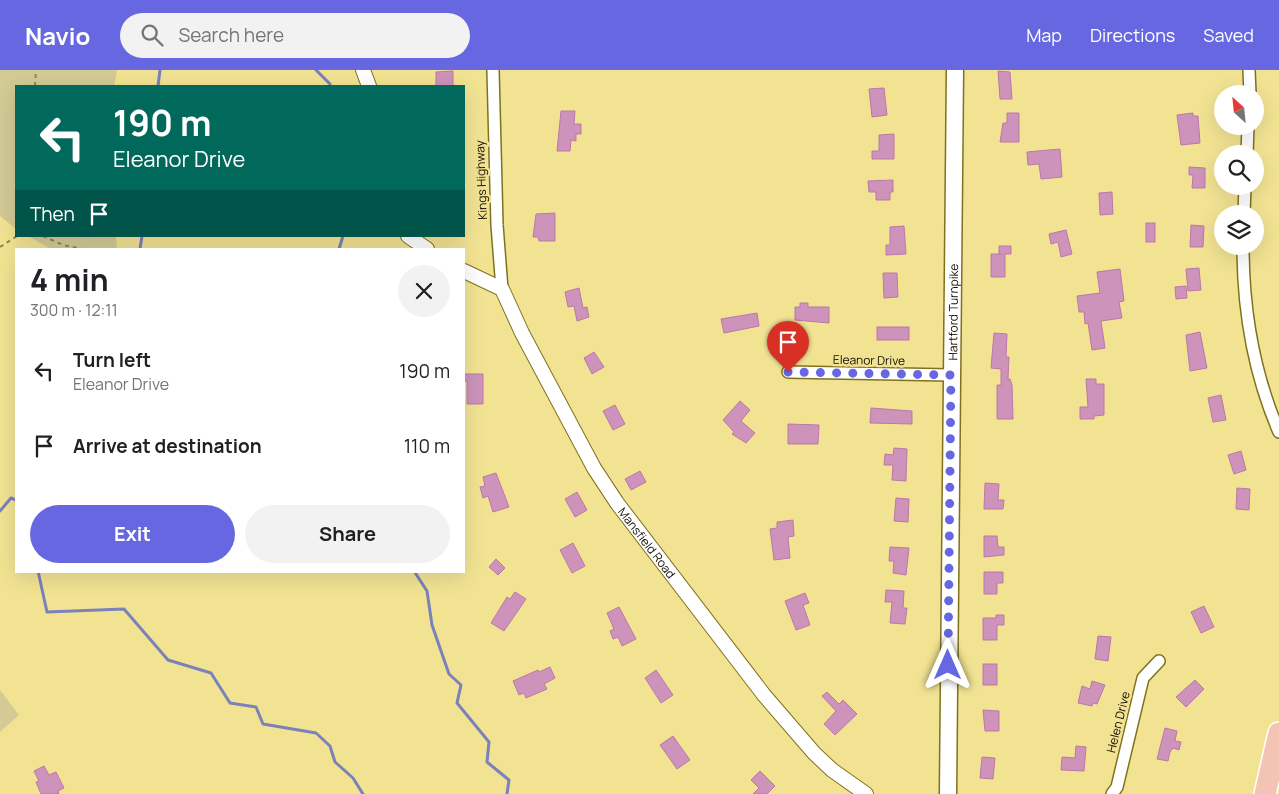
<!DOCTYPE html>
<meta charset="utf-8">
<style>
:root{--surface:#fff;--page:#f2f2f2;--text:#202124;--muted:#757577;--accent:#6768e1}
body{margin:0;font-family:Manrope,sans-serif;background:var(--page);color:var(--text);height:100vh;display:flex;flex-direction:column;font-size:19px;white-space:nowrap}
*{box-sizing:border-box;margin:0}
p{font-size:16px;color:var(--muted)}
.icon{flex:none;width:28px;height:28px;fill:none;stroke:currentColor;stroke-width:2;stroke-linecap:round;stroke-linejoin:round}
.map{position:relative;flex:1;overflow:hidden}
.details{position:absolute;left:15px;top:178px;width:450px;height:325px;display:flex;flex-direction:column;background:var(--surface);border-radius:0px;box-shadow:0 5px 20px #0002}
.details>*{flex:none}
.top-card{position:absolute;left:15px;top:15px;width:450px;height:152px;border-radius:0px;box-shadow:0 5px 20px #0002;background:#00695c;color:#fff;overflow:hidden}
.needle{width:32px;rotate:333deg}
.controls{position:absolute;left:1214px;top:15px;display:grid;gap:10px}
.controls a{display:grid;place-items:center;width:50px;height:50px;border-radius:50%;background:var(--surface);box-shadow:0 5px 20px #0002;font-size:25px}
.pin{position:absolute;display:grid;place-items:center;width:42px;height:42px;color:#fff;margin:-51px -21px;border-radius:50% 50% 50% 0;rotate:-45deg;box-shadow:0 0 5px #0007}
.pin .icon{rotate:45deg}
.me{position:absolute;width:55px;margin:-28px;rotate:0deg;stroke-linejoin:round;filter:drop-shadow(0 0 4px #0008)}
.turn{display:flex;align-items:center;gap:18px;height:105px;padding:0 15px;font-size:22px}
.turn .icon{width:65px;height:65px;stroke-width:2.5}
.turn b{display:block;font-size:35px;line-height:42px}
.then{display:flex;align-items:center;height:48px;padding:0 15px;background:#0003;gap:10px;font-size:19px}
.round{display:grid;place-items:center;flex:none;width:52px;height:52px;border-radius:26px;background:var(--page)}
.headline{display:flex;align-items:center;justify-content:space-between;height:85px;padding:0 15px}
h1{font-size:30px;font-weight:700;line-height:38px}
.primary-button{display:flex;gap:10px;margin-top:auto;padding:10px 15px}
.primary-button a{flex:1;height:58px;border-radius:30px;background:var(--accent);color:#fff;font-size:20px;font-weight:700;line-height:58px;text-align:center}
.primary-button a+a{background:var(--page);color:var(--text)}
ul{padding:0;list-style:none}
li{display:flex;align-items:center;gap:15px;height:75px;padding:0 15px}
li div{flex:1}
li b{display:block;font-size:19px}
li em{font-style:normal}
header{display:flex;align-items:center;gap:30px;box-sizing:border-box;height:70px;padding:0 25px;background:var(--accent);color:#fff}
header strong{font-size:24px}
nav{display:flex;gap:28px;margin-inline-start:auto;font-size:18px}
.search{width:350px;height:45px;background:var(--page);display:flex;align-items:center;gap:12px;box-sizing:border-box;padding:0 18px;border-radius:28px;color:var(--muted);font-size:19px}
.map>svg:first-child{display:block}
.green{fill:#d3ca96}
.lines{fill:none;stroke-linecap:round;stroke-linejoin:round}
.stream{stroke:#7b81ba;stroke-width:3}
.building{fill:#cd93bb;stroke:#bb78a6}
.minor-casing{stroke:#80711d;stroke-width:14}
.tertiary-casing{stroke:#80711d;stroke-width:16}
.secondary-casing{stroke:#80711d;stroke-width:19}
.motorway-casing{stroke:#fff;stroke-width:24}
.path{stroke:#8f8552;stroke-width:2;stroke-dasharray:4 4;stroke-linecap:butt}
.minor{stroke:#fff;stroke-width:11}
.tertiary{stroke:#fff;stroke-width:14}
.secondary{stroke:#fff;stroke-width:16}
.motorway{stroke:#f3c4b4;stroke-width:21}
.route{stroke:#6768e1;stroke-width:9;stroke-dasharray:0 16.2}
.labels{text-anchor:middle;dominant-baseline:central;stroke-width:5;stroke-linejoin:round;paint-order:stroke}
.street-label{font-size:12px;fill:#110c00;stroke:#f2e393}
</style>
<header>
<strong>Navio</strong>
<div class="search"><svg class="icon" aria-label="search" viewBox="0 0 24 24"><circle cx="10" cy="10" r="6"/><path d="M15 15l6 6"/></svg>Search here</div>
<nav><a>Map</a><a>Directions</a><a>Saved</a></nav>
</header>
<div class="map">
<svg width="1279" height="724" viewBox="0 0 1279 724">
<rect width="100%" height="100%" fill="#f2e393"/>
<g class="green">
<polygon points="0,0 117,0 114,16 16,16 16,159 0,146"/>
<polygon points="28,166 116,166 117,179 51,179"/>
<polygon points="0,620 19,645 0,662"/>
</g>
<g class="lines">
<g class="stream">
<polyline points="316,0 330,14 330,16"/>
<polyline points="158,16 160,0"/>
<polyline points="140,179 142,166"/>
<polyline points="339,179 343,166"/>
<polyline points="0,441 11,428 16,430"/>
<polyline points="38,501 47,542 124,539 168,590 211,603 230,633 256,637 263,654 316,663 330,676 335,692 353,708 363,724"/>
<polyline points="414,501 427,521 432,555 449,604 461,615 457,633 489,672 487,692 509,710 507,724"/>
</g>
</g>
<g class="building">
<polygon points="453,1 453,16 436,16 436,2"/>
<polygon points="998,1 1010,2 1012,29 1000,29"/>
<polygon points="884,18 887,45 872,47 869,19"/>
<polygon points="561,41 575,41 574,54 581,54 581,64 576,64 576,71 571,70 570,81 557,81"/>
<polygon points="1007,43 1019,43 1019,72 1000,72 1003,53 1007,53"/>
<polygon points="1193,43 1193,46 1198,46 1200,73 1181,75 1177,45"/>
<polygon points="894,64 894,89 872,89 872,81 879,81 879,65"/>
<polygon points="1060,79 1062,107 1041,109 1039,94 1028,95 1027,82"/>
<polygon points="1189,97 1205,98 1205,118 1192,118 1193,105 1189,105"/>
<polygon points="893,110 893,122 890,122 890,130 876,130 876,122 869,122 868,111"/>
<polygon points="1112,122 1113,144 1100,145 1099,123"/>
<polygon points="555,143 555,171 539,171 538,167 533,167 536,144"/>
<rect x="1146" y="153" width="9" height="19"/>
<polygon points="1191,155 1204,156 1203,177 1190,177"/>
<polygon points="904,156 906,184 886,185 886,175 890,175 890,157"/>
<polygon points="1066,160 1072,184 1061,187 1058,172 1051,174 1049,164"/>
<polygon points="999,176 1011,176 1011,184 1005,184 1005,207 991,207 991,184 1001,184 999,184"/>
<polygon points="1199,198 1201,220 1188,221 1186,199"/>
<polygon points="1120,199 1124,231 1119,232 1122,248 1101,251 1105,278 1092,280 1088,253 1085,254 1084,242 1079,242 1077,226 1100,223 1097,202"/>
<polygon points="883,203 897,203 898,227 884,228"/>
<polygon points="1186,216 1187,228 1176,229 1175,217"/>
<polygon points="579,218 583,238 587,237 589,247 577,251 574,236 568,237 565,222"/>
<polygon points="800,233 808,233 808,237 829,237 829,253 795,250 795,237 800,237"/>
<polygon points="757,243 759,256 724,263 721,249"/>
<rect x="877" y="257" width="32" height="13"/>
<polygon points="1200,262 1207,298 1190,301 1186,265"/>
<polygon points="994,263 1007,264 1006,287 1009,287 1008,309 1010,309 1012,315 1013,349 997,349 997,315 1001,315 1001,299 991,298"/>
<polygon points="594,282 604,297 592,304 584,288"/>
<polygon points="464,304 483,304 483,334 467,334 467,311 464,311"/>
<polygon points="1086,309 1096,309 1096,314 1104,314 1104,345 1094,346 1094,349 1080,349 1080,337 1088,337"/>
<polygon points="1221,325 1226,350 1213,352 1208,328"/>
<polygon points="740,331 750,340 741,351 755,363 746,373 732,364 734,362 723,350"/>
<polygon points="615,335 625,354 613,360 603,341"/>
<polygon points="871,338 912,341 912,354 870,353"/>
<polygon points="788,354 819,355 818,374 788,374"/>
<polygon points="894,378 907,379 906,411 892,410 893,395 884,395 885,384 893,385"/>
<polygon points="1241,381 1246,400 1234,404 1228,385"/>
<polygon points="640,401 646,412 631,420 625,409"/>
<polygon points="496,403 509,437 493,442 488,426 483,428 480,417 485,416 483,407"/>
<polygon points="985,413 999,414 998,430 1004,430 1003,439 984,439"/>
<polygon points="1237,418 1250,419 1249,440 1236,439"/>
<polygon points="577,422 587,440 575,447 565,429"/>
<polygon points="896,428 909,429 908,452 894,451"/>
<polygon points="793,450 794,466 788,467 790,488 774,490 770,459 777,458 777,452"/>
<polygon points="984,466 997,466 998,477 1004,477 1004,485 984,487"/>
<polygon points="573,473 585,496 572,503 560,480"/>
<polygon points="890,477 909,478 906,505 893,503 894,491 889,491"/>
<polygon points="496,489 505,498 498,505 489,497"/>
<polygon points="984,502 1003,502 1003,513 997,513 997,524 984,524"/>
<polygon points="886,520 904,521 903,538 907,538 905,554 890,553 892,532 885,532"/>
<polygon points="515,522 526,529 504,561 491,553 507,527 510,529"/>
<polygon points="805,523 809,533 803,535 810,555 796,560 785,531"/>
<polygon points="1204,536 1214,557 1201,563 1191,542"/>
<polygon points="619,537 636,569 622,576 618,567 613,569 610,561 614,559 607,543"/>
<polygon points="996,545 1004,545 1004,555 997,555 997,570 983,570 983,548 996,548"/>
<polygon points="1098,566 1111,567 1108,591 1095,589"/>
<rect x="983" y="594" width="14" height="21"/>
<polygon points="550,597 555,608 544,614 547,619 526,628 524,623 519,625 513,611 538,600 539,602"/>
<polygon points="656,600 673,625 661,633 645,608"/>
<polygon points="1195,610 1204,619 1186,637 1176,627"/>
<polygon points="1092,611 1105,615 1097,634 1093,633 1092,636 1078,633 1082,616 1090,619"/>
<polygon points="827,622 839,634 843,630 857,644 835,665 824,654 836,641 822,626"/>
<polygon points="983,640 999,641 999,661 985,661"/>
<polygon points="1165,658 1177,661 1175,671 1181,672 1179,680 1173,678 1170,682 1168,691 1157,689"/>
<polygon points="673,666 690,690 677,699 660,675"/>
<polygon points="1076,676 1086,677 1084,701 1061,700 1062,687 1075,688"/>
<polygon points="982,687 995,688 993,709 980,708"/>
<polygon points="44,696 49,705 56,702 64,718 58,721 59,724 41,724 36,712 39,711 34,701"/>
<polygon points="760,701 775,716 767,724 753,724 759,718 751,710"/>
</g>
<g class="lines">
<defs>
<g id="minor">
<polyline points="493,0 497,155 502,219"/>
<polyline points="1249,0 1250,24"/>
<polyline points="1247,84 1248,56"/>
<polyline points="1244,144 1245,116"/>
<path d="M 1243,176 C 1243,239 1254,304 1279,362"/>
<polyline points="788,302 951,305"/>
<polyline points="1112,724 1117,717 1143,608 1159,591"/>
</g>
<g id="tertiary">
<polyline points="363,0 369,16"/>
<polyline points="408,166 427,179"/>
<path id="s1" d="M 464,201 L 502,219 L 522,263 L 594,398 L 617,433 L 764,625 L 814,683 L 832,700 L 866,724"/>
</g>
<g id="secondary">
<path id="s2" d="M 948,724 L 955,0"/>
</g>
<polyline id="motorway" points="1265,724 1279,663"/>
</defs>
<use href="#minor" class="minor-casing"/>
<use href="#tertiary" class="tertiary-casing"/>
<use href="#secondary" class="secondary-casing"/>
<use href="#motorway" class="motorway-casing"/>
<g class="path">
<polyline points="35,16 36,0"/>
<polyline points="43,166 63,175 82,179"/>
<polyline points="0,177 17,166"/>
</g>
<use href="#minor" class="minor"/>
<use href="#tertiary" class="tertiary"/>
<use href="#secondary" class="secondary"/>
<use href="#motorway" class="motorway"/>
</g>
<g class="lines">
<polyline class="route" points="788,302 951,305 948,595"/>
</g>
<g class="labels">
<g class="street-label">
<text transform="translate(481 110) rotate(-92)">Kings Highway</text>
<text stroke="none"><textPath href="#s2" startOffset="482">Hartford Turnpike</textPath></text>
<text transform="translate(869 290) rotate(1)">Eleanor Drive</text>
<text stroke="none"><textPath href="#s1" startOffset="335">Mansfield Road</textPath></text>
<text transform="translate(1118 652) rotate(-76)">Helen Drive</text>
</g>
</g>
</svg>
<div class="controls">
<a><svg class="needle" viewBox="-14 -14 28 28"><path d="M0-13l5 13h-10z" fill="#e53935"/><path d="M0 13l5-13h-10z" fill="#757577"/></svg></a>
<a><svg class="icon" aria-label="search" viewBox="0 0 24 24"><circle cx="10" cy="10" r="6"/><path d="M15 15l6 6"/></svg></a>
<a><svg class="icon" aria-label="layers" viewBox="0 0 24 24"><path d="M12 4l9 5-9 5-9-5zM3 14l9 5 9-5"/></svg></a>
</div>
<div class="pin" style="left:788px;top:302px;background:#d93025"><svg class="icon" aria-label="arrive" viewBox="0 0 24 24"><path d="M6 21V4h12l-3 4 3 4H6"/></svg></div>
<svg class="me" style="left:948px;top:595px" viewBox="-20 -20 40 40"><path d="M0-17L14 15 0 8-14 15z" fill="#6768e1" stroke="#fff" stroke-width="4"/></svg>
<div class="top-card">
<div class="turn"><svg class="icon" aria-label="left" viewBox="0 0 24 24"><path d="M17 20v-9H6M10 6l-5 5 5 5"/></svg><div><b>190 m</b>Eleanor Drive</div></div>
<div class="then">Then<svg class="icon" aria-label="arrive" viewBox="0 0 24 24"><path d="M6 21V4h12l-3 4 3 4H6"/></svg></div>
</div>
<section class="details">
<div class="headline"><div><h1>4 min</h1><p>300 m · 12:11</p></div><a class="round"><svg class="icon" aria-label="close" viewBox="0 0 24 24"><path d="M6 6l12 12M18 6L6 18"/></svg></a></div>
<ul>
<li><svg class="icon" aria-label="left" viewBox="0 0 24 24"><path d="M17 20v-9H6M10 6l-5 5 5 5"/></svg><div><b>Turn left</b><p>Eleanor Drive</p></div><em>190 m</em></li>
<li><svg class="icon" aria-label="arrive" viewBox="0 0 24 24"><path d="M6 21V4h12l-3 4 3 4H6"/></svg><div><b>Arrive at destination</b></div><em>110 m</em></li>
</ul>
<div class="primary-button"><a>Exit</a><a>Share</a></div>
</section>
</div>
